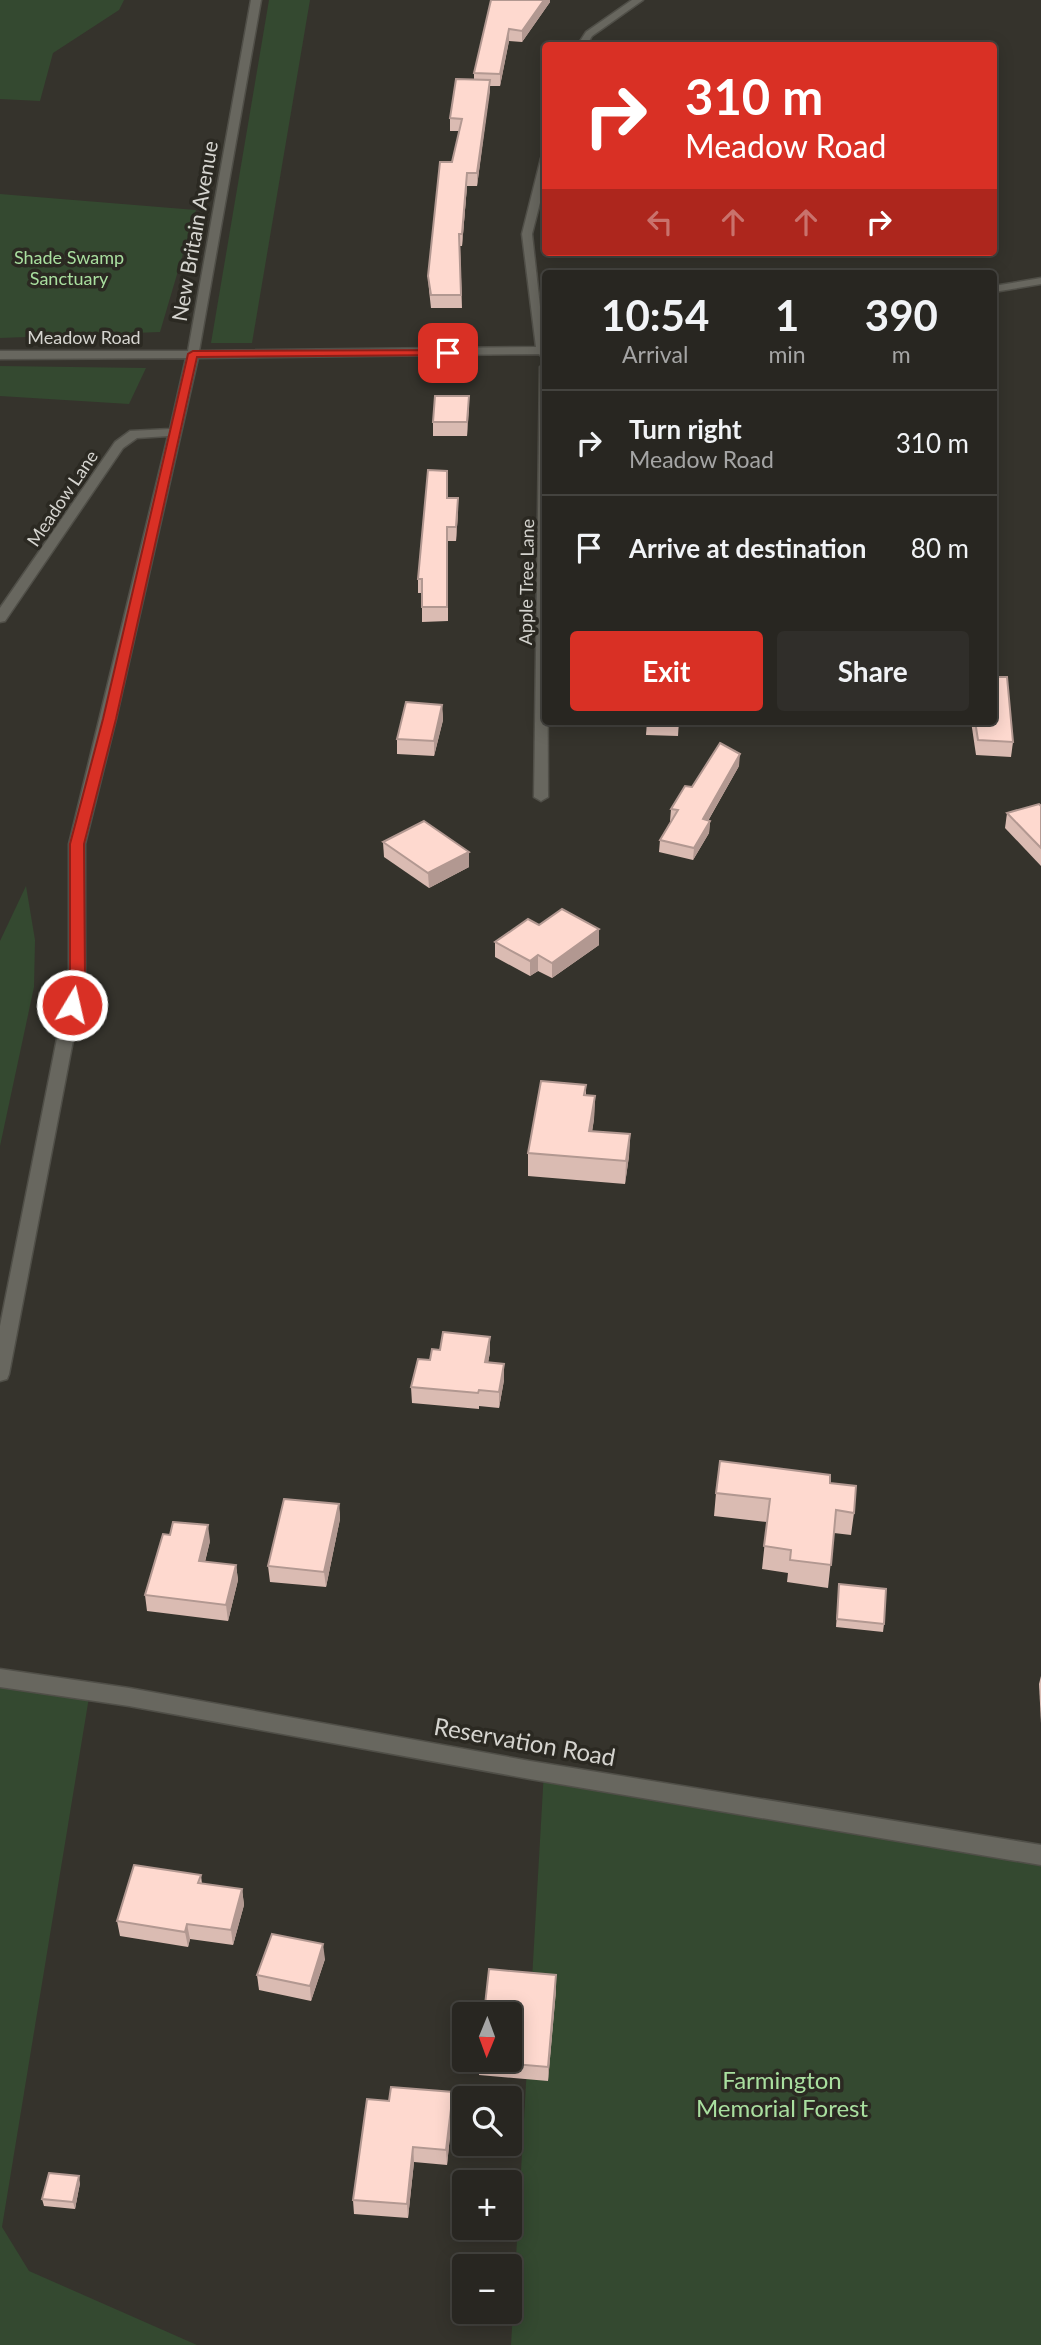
<!DOCTYPE html>
<meta charset="utf-8">
<style>
:root{--surface:#282621;--page:#302e2a;--text:#f1f3f6;--muted:#a5a5a5;--line:#44433f;--accent:#d93025}
body{margin:0;font-family:Lato,sans-serif;background:var(--page);color:var(--text);height:100vh;display:flex;flex-direction:column;font-size:26px;white-space:nowrap}
*{box-sizing:border-box;margin:0}
p{font-size:23px;color:var(--muted)}
.icon{flex:none;width:38px;height:38px;fill:none;stroke:currentColor;stroke-width:2;stroke-linecap:round;stroke-linejoin:round}
.map{position:relative;flex:1;overflow:hidden}
.side{position:absolute;left:542px;top:270px;width:455px;height:455px;display:flex;flex-direction:column;background:var(--surface);border-radius:7px;box-shadow:0 4px 18px #0003,0 0 0 2px var(--line)}
.side>*{flex:none}
.banner{position:absolute;left:542px;top:42px;width:455px;height:214px;border-radius:7px;box-shadow:0 4px 18px #0003,0 0 0 2px var(--line);background:#d93025;color:#fff;overflow:hidden}
.needle{width:46px;rotate:181deg}
.tools{position:absolute;left:452px;top:2002px;display:grid;gap:14px}
.tools a{display:grid;place-items:center;width:70px;height:70px;border-radius:7px;background:var(--surface);box-shadow:0 4px 18px #0003,0 0 0 2px var(--line);font-size:35px}
.pin{position:absolute;display:grid;place-items:center;width:60px;height:60px;color:#fff;margin:-30px;border-radius:14px;box-shadow:0 4px 10px #0006}
.me{position:absolute;width:77px;margin:-38px;rotate:9deg;stroke-linejoin:round;filter:drop-shadow(0 0 5px #0008)}
.turn{display:flex;align-items:center;gap:24px;height:147px;padding:0 28px;font-size:32px}
.turn .icon{width:91px;height:91px;stroke-width:2.5}
.turn b{display:block;font-size:49px;line-height:60px}
.lanes{display:flex;align-items:center;height:66px;padding:0 28px;background:#0003;justify-content:center;gap:35px;direction:ltr}
.lanes .off{opacity:.35}
.eta{display:flex;justify-content:space-evenly;align-items:center;height:119px;text-align:center}
.eta b{font-size:42px;font-weight:700;line-height:49px}
.primary-button{display:flex;gap:14px;margin-top:auto;padding:14px 28px}
.primary-button a{flex:1;height:80px;border-radius:7px;background:var(--accent);color:#fff;font-size:28px;font-weight:700;line-height:80px;text-align:center}
.primary-button a+a{background:var(--page);color:var(--text)}
ul{padding:0;list-style:none}
li{display:flex;align-items:center;gap:21px;height:105px;padding:0 28px;border-top:2px solid var(--line)}
li div{flex:1}
li b{display:block;font-size:26px}
li em{font-style:normal}
.map>svg:first-child{display:block}
.green{fill:#344930}
.lines{fill:none;stroke-linecap:round;stroke-linejoin:round}
.minor-casing{stroke:#504f48;stroke-width:3}
.minor{fill:#68675f;fill-rule:evenodd}
.wall{fill:#dabbb2}
.shaded-wall{fill:#b29891}
.building{fill:#fed9cf;stroke:#b29891;stroke-width:2}
.route{fill:#d93025;stroke:#8d1f18;stroke-width:2}
.labels{text-anchor:middle;dominant-baseline:central;stroke-width:7;stroke-linejoin:round;paint-order:stroke}
.far-park-label{font-size:18px;fill:#a9df9f;stroke:#2b2922}
.far-street-label{font-size:18px;fill:#d5d4cf;stroke:#2b2922}
.street-label{font-size:21px;fill:#d5d4cf;stroke:#2b2922}
.near-street-label{font-size:24px;fill:#d5d4cf;stroke:#2b2922}
.near-park-label{font-size:24px;fill:#a9df9f;stroke:#2b2922}
</style>
<div class="map">
<svg width="1041" height="2345" viewBox="0 0 1041 2345">
<rect width="100%" height="100%" fill="#35332c"/>
<g class="green">
<polygon points="0,0 124,0 119,10 53,53 40,101 0,99"/>
<polygon points="269,0 310,0 252,343 211,343"/>
<polygon points="0,194 196,210 160,332 0,338"/>
<polygon points="0,366 146,368 129,404 0,396"/>
<polygon points="26,886 35,940 34,987 0,1146 0,941"/>
<polygon points="0,1678 90,1691 2,2227 29,2271 197,2345 0,2345"/>
<polygon points="544,1771 1041,1855 1041,2345 511,2345"/>
</g>
<g class="lines">
<defs>
<g id="minor">
<polygon points="251,0 261,0 199,351 536,347 522,234 541,158 546,155 546,179 532,234 546,361 539,354 198,358 116,719 85,844 85,978 9,1374 7,1379 0,1381 0,1326 69,978 69,844 168,436 137,438 123,448 5,621 0,622 0,608 115,442 130,431 170,429 186,358 0,359 0,351 188,351"/>
<polygon points="632,0 643,0 592,36 586,46 577,46 586,32"/>
<polygon points="1041,278 1041,284 994,292 994,286"/>
<polygon points="546,363 548,797 541,801 534,797 540,367"/>
<polygon points="0,1669 129,1688 530,1761 1041,1845 1041,1865 530,1779 129,1706 0,1687"/>
</g>
</defs>
<use href="#minor" class="minor-casing"/>
<use href="#minor" class="minor"/>
</g>
<g class="wall">
<polygon points="491,0 550,0 550,2 522,42 509,41 500,86 490,86 477,186 467,186 462,246 460,246 462,308 431,308 429,290 428,276 452,162 459,131 450,131 450,118 474,80 474,73"/>
<polygon points="469,396 467,436 433,436 433,422"/>
<polygon points="448,498 458,498 458,512 456,541 448,541 448,621 422,622 422,593 418,593 418,579"/>
<polygon points="442,705 443,720 434,756 397,754 397,739"/>
<polygon points="647,721 679,721 678,736 646,735"/>
<polygon points="971,721 994,721 1013,742 1011,757 976,755"/>
<polygon points="739,766 708,821 710,821 709,833 693,860 659,852 660,840 671,821 670,821 671,809 692,787"/>
<polygon points="1041,806 1041,866 1005,828 1007,813"/>
<polygon points="383,842 469,852 469,867 429,888 384,857"/>
<polygon points="539,925 599,945 552,978 538,971 530,976 495,957 495,942"/>
<polygon points="586,1085 586,1096 595,1096 594,1119 592,1131 630,1134 629,1156 625,1184 528,1176 528,1153"/>
<polygon points="490,1352 488,1363 504,1364 504,1380 499,1408 479,1406 479,1409 412,1403 411,1387 430,1360"/>
<polygon points="830,1483 854,1513 851,1535 834,1533 828,1588 787,1582 788,1573 762,1569 767,1522 714,1516 716,1493"/>
<polygon points="339,1504 340,1519 326,1587 270,1582 268,1566"/>
<polygon points="210,1541 205,1562 236,1565 238,1580 228,1621 147,1611 145,1595"/>
<polygon points="839,1584 884,1624 883,1632 836,1627"/>
<polygon points="1041,1676 1041,1723 1039,1684"/>
<polygon points="201,1875 202,1884 242,1889 244,1905 233,1945 190,1939 188,1947 120,1936 117,1921"/>
<polygon points="325,1959 311,2001 259,1990 257,1975"/>
<polygon points="556,1990 548,2081 479,2075 479,2060"/>
<polygon points="453,2092 453,2107 447,2165 414,2162 408,2218 354,2214 353,2200 389,2101"/>
<polygon points="80,2183 75,2209 44,2206 42,2199"/>
</g>
<g class="shaded-wall">
<polygon points="544,0 550,0 550,2 522,42 522,31"/>
<polygon points="509,29 509,41 500,86 500,74"/>
<polygon points="490,80 490,92 477,186 477,173"/>
<polygon points="467,173 467,186 462,246 462,234"/>
<polygon points="469,396 469,410 467,436 467,422"/>
<polygon points="458,498 458,512 456,541 456,527"/>
<polygon points="442,705 443,720 434,756 434,741"/>
<polygon points="740,754 739,766 702,831 703,819"/>
<polygon points="710,821 709,833 693,860 694,848"/>
<polygon points="469,852 469,867 429,888 428,873"/>
<polygon points="599,929 599,945 552,978 552,963"/>
<polygon points="538,955 538,971 530,976 530,961"/>
<polygon points="595,1096 594,1119 589,1153 589,1131"/>
<polygon points="630,1134 629,1156 625,1184 626,1161"/>
<polygon points="490,1337 490,1352 485,1378 485,1362"/>
<polygon points="504,1364 504,1380 499,1408 499,1392"/>
<polygon points="339,1504 340,1519 326,1587 324,1572"/>
<polygon points="208,1525 210,1541 201,1577 199,1561"/>
<polygon points="236,1565 238,1580 228,1621 226,1605"/>
<polygon points="242,1889 244,1905 233,1945 231,1930"/>
<polygon points="187,1924 190,1939 188,1947 185,1932"/>
<polygon points="323,1944 325,1959 311,2001 310,1986"/>
<polygon points="556,1975 556,1990 548,2081 548,2067"/>
<polygon points="453,2092 453,2107 447,2165 446,2150"/>
<polygon points="413,2147 414,2162 408,2218 407,2204"/>
<polygon points="79,2176 80,2183 75,2209 73,2202"/>
</g>
<g class="building">
<polygon points="491,0 544,0 522,31 509,29 500,74 474,73"/>
<polygon points="456,79 490,80 477,173 467,173 462,234 459,234 461,295 431,295 428,276 440,162 452,162 462,119 450,118"/>
<polygon points="435,396 469,396 467,422 433,422"/>
<polygon points="428,470 447,471 447,498 458,498 456,527 447,527 447,607 422,607 422,579 418,579"/>
<polygon points="994,677 1007,677 1013,742 978,740 975,721 994,721"/>
<polygon points="406,702 442,705 434,741 397,739"/>
<polygon points="720,743 740,754 703,819 710,821 694,848 660,840 678,810 671,809 685,786 692,787"/>
<polygon points="1039,804 1041,806 1041,848 1007,813"/>
<polygon points="424,821 469,852 428,873 383,842"/>
<polygon points="562,909 599,929 552,963 538,955 530,961 495,942 528,919 539,925"/>
<polygon points="541,1081 586,1085 584,1095 595,1096 589,1131 630,1134 626,1161 528,1153"/>
<polygon points="443,1332 490,1337 485,1362 504,1364 499,1392 479,1390 478,1393 411,1387 418,1359 430,1360 432,1349 440,1350"/>
<polygon points="720,1461 830,1475 830,1483 856,1486 854,1513 836,1510 831,1565 790,1560 791,1550 764,1546 770,1499 716,1493"/>
<polygon points="284,1499 339,1504 324,1572 268,1566"/>
<polygon points="173,1522 208,1525 199,1561 236,1565 226,1605 145,1595 163,1534 170,1535"/>
<polygon points="839,1584 886,1589 884,1624 837,1619"/>
<polygon points="134,1865 201,1875 198,1883 242,1889 231,1930 187,1924 185,1932 117,1921"/>
<polygon points="272,1934 323,1944 310,1986 257,1975"/>
<polygon points="489,1969 556,1975 548,2067 479,2061 509,2060 509,2014 484,2014"/>
<polygon points="391,2087 453,2092 446,2150 413,2147 407,2204 353,2200 367,2099 389,2101"/>
<polygon points="49,2173 79,2176 73,2202 42,2199"/>
</g>
<polygon class="route" points="448,350 452,351 452,355 197,357 116,719 84,844 85,978 80,1005 72,1009 67,1008 65,1005 70,978 70,844 103,719 188,354 193,351"/>
<g class="labels">
<g class="far-park-label">
<text x="69" y="257">Shade Swamp<tspan x="69" dy="21">Sanctuary</tspan></text>
</g>
<g class="far-street-label">
<text x="84" y="337">Meadow Road</text>
<text transform="translate(62 498) rotate(-56)">Meadow Lane</text>
<text transform="translate(526 582) rotate(-89)">Apple Tree Lane</text>
</g>
<g class="street-label">
<text transform="translate(194 231) rotate(-80)">New Britain Avenue</text>
</g>
<g class="near-street-label">
<text transform="translate(525 1741) rotate(10)">Reservation Road</text>
</g>
<g class="near-park-label">
<text x="782" y="2079">Farmington<tspan x="782" dy="28">Memorial Forest</tspan></text>
</g>
</g>
</svg>
<div class="tools">
<a><svg class="needle" viewBox="-14 -14 28 28"><path d="M0-13l5 13h-10z" fill="#e53935"/><path d="M0 13l5-13h-10z" fill="#a5a5a5"/></svg></a>
<a><svg class="icon" aria-label="search" viewBox="0 0 24 24"><circle cx="10" cy="10" r="6"/><path d="M15 15l6 6"/></svg></a>
<a>+</a>
<a>−</a>
</div>
<div class="pin" style="left:448px;top:353px;background:#d93025"><svg class="icon" aria-label="arrive" viewBox="0 0 24 24"><path d="M6 21V4h12l-3 4 3 4H6"/></svg></div>
<svg class="me" style="left:72px;top:1005px" viewBox="-20 -20 40 40"><circle r="17" fill="#d93025" stroke="#fff" stroke-width="3"/><path d="M0-11L8 9 0 5-8 9z" fill="#fff"/></svg>
<div class="banner">
<div class="turn"><svg class="icon" aria-label="right" viewBox="0 0 24 24"><path d="M7 20v-9h11M14 6l5 5-5 5"/></svg><div><b>310 m</b>Meadow Road</div></div>
<div class="lanes"><svg class="icon off" aria-label="left" viewBox="0 0 24 24"><path d="M17 20v-9H6M10 6l-5 5 5 5"/></svg><svg class="icon off" aria-label="ahead" viewBox="0 0 24 24"><path d="M12 20V5M6 11l6-6 6 6"/></svg><svg class="icon off" aria-label="ahead" viewBox="0 0 24 24"><path d="M12 20V5M6 11l6-6 6 6"/></svg><svg class="icon" aria-label="right" viewBox="0 0 24 24"><path d="M7 20v-9h11M14 6l5 5-5 5"/></svg></div>
</div>
<section class="side">
<div class="eta">
<div><b>10:54</b><p>Arrival</p></div>
<div><b>1</b><p>min</p></div>
<div><b>390</b><p>m</p></div>
</div>
<ul>
<li><svg class="icon" aria-label="right" viewBox="0 0 24 24"><path d="M7 20v-9h11M14 6l5 5-5 5"/></svg><div><b>Turn right</b><p>Meadow Road</p></div><em>310 m</em></li>
<li><svg class="icon" aria-label="arrive" viewBox="0 0 24 24"><path d="M6 21V4h12l-3 4 3 4H6"/></svg><div><b>Arrive at destination</b></div><em>80 m</em></li>
</ul>
<div class="primary-button"><a>Exit</a><a>Share</a></div>
</section>
</div>
